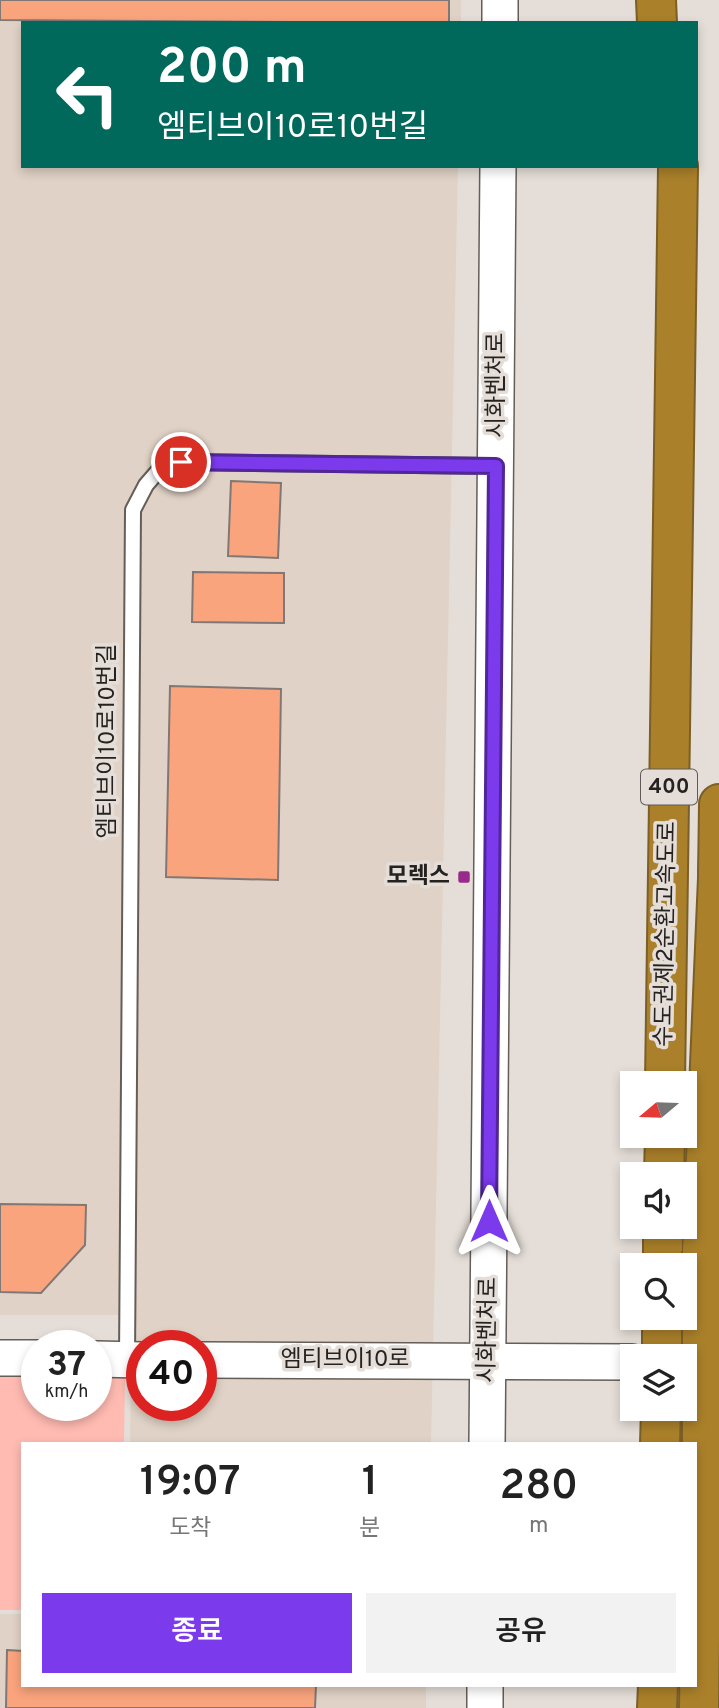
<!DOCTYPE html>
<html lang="ko">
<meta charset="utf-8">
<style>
:root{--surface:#fff;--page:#f2f2f2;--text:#222;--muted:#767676;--accent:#7c3aed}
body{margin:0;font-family:Overpass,"Noto Sans KR",sans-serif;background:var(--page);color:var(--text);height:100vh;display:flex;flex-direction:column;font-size:26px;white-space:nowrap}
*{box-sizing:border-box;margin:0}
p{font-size:23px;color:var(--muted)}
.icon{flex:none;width:38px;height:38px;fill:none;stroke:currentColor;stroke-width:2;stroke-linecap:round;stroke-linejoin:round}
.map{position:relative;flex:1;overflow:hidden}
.side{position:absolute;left:21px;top:1442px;width:676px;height:245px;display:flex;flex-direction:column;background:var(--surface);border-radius:0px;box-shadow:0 4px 10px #0003}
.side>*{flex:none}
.banner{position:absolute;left:21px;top:21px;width:677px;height:147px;border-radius:0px;box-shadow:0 4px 10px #0003;background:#00695c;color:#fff;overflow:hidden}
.needle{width:46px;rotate:251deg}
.tools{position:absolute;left:620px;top:1071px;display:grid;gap:14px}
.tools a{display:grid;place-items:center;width:77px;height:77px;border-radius:0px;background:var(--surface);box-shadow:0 4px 10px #0003;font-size:35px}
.speed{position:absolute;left:21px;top:1330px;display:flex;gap:14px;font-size:35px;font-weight:700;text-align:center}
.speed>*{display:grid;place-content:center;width:91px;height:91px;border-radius:50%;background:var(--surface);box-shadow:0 4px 10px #0003;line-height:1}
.speed small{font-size:18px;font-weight:400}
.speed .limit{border:10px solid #d22;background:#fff;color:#111}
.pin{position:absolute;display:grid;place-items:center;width:60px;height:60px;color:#fff;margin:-30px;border:4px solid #fff;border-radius:50%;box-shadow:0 2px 7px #0007}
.me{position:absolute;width:77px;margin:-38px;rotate:0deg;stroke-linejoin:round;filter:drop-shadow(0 0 5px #0008)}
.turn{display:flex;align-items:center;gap:24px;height:147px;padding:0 21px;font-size:32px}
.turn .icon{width:91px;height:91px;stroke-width:2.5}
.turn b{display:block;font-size:49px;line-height:60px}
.eta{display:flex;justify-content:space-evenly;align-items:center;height:119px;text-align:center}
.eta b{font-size:42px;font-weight:600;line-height:49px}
.cta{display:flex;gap:14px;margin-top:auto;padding:14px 21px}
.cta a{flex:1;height:80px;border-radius:0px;background:var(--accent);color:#fff;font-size:28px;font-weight:600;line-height:80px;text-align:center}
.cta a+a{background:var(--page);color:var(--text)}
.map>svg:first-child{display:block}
.built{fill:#e0d2c6;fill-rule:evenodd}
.green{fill:#ffbbb2}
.building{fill:#faa47d;stroke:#817875;stroke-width:2}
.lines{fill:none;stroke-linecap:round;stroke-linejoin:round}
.service-casing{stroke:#645d58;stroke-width:18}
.tertiary-casing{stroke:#645d58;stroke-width:38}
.motorway-casing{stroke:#7b5f26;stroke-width:42}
.service{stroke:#fff;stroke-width:14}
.tertiary{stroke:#fff;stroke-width:35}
.motorway{stroke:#aa802a;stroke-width:38}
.motorway-bridge-casing{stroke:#7b5f26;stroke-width:42;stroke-linecap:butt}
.motorway-bridge{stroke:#aa802a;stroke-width:38}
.route-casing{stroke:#51269a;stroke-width:18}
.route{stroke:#7c3aed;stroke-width:12}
.poi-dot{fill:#972a8a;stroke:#e5ded8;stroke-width:2.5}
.labels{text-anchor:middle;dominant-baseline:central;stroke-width:7;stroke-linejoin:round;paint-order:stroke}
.shield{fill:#e5ded8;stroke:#5f5a57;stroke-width:2}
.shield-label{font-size:21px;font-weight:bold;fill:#252220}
.street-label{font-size:23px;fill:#252220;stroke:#e5ded8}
.poi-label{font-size:23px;font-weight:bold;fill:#252220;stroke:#e5ded8;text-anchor:end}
</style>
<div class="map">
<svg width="719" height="1708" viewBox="0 0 719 1708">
<rect width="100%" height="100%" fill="#e5ded8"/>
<g class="built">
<path d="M 0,0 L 461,0 L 461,23 L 23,23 L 23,166 L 458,166 L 431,1444 L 130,1444 L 132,1315 L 0,1315 ZM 142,1346 L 201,1346 L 201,1405 L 142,1405 Z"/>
<polygon points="0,1614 23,1614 23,1685 426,1685 426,1708 0,1708"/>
</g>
<polygon class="green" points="96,1376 125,1376 124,1444 23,1444 23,1610 0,1610 0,1377 37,1377 37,1405 96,1405"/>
<g class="building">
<polygon points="0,0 449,0 449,23 0,20"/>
<polygon points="231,481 281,483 278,558 228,556"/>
<polygon points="193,572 284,573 284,623 192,622"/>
<polygon points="170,686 281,689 278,880 166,877"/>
<polygon points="0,1204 86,1205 85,1245 41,1293 0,1292"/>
<polygon points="7,1650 23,1651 23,1685 316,1685 315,1708 6,1708"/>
</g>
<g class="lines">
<defs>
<polyline id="service" points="127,1360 133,510 146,485 159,470 181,462 495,466"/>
<g id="tertiary">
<polyline points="500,23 500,0"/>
<polyline points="0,1358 37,1358"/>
<polyline points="96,1359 142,1360"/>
<polyline points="201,1360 632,1362"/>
<polyline points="487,1444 498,166"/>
<polyline points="485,1708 485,1685"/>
</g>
<g id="motorway">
<polyline points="656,0 657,23"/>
<polyline points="718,879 719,804"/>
<polyline points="665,1083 678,166"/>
<polyline points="664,1174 665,1136"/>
<polyline points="702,1251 719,855"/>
<polyline points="663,1265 663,1227"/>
<polyline points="662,1356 662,1318"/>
<polyline points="660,1444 661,1409"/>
<polyline points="657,1708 658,1685"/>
<polyline points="699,1708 702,1491"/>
</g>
</defs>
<use href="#service" class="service-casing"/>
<use href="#tertiary" class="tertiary-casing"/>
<use href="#motorway" class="motorway-casing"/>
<use href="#service" class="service"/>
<use href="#tertiary" class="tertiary"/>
<use href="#motorway" class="motorway"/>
<defs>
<polyline id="motorway-bridge" points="702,1491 702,1251"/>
</defs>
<use href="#motorway-bridge" class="motorway-bridge-casing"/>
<use href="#motorway-bridge" class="motorway-bridge"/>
</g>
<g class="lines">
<defs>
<polyline id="route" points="181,462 496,466 489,1221"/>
</defs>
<use href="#route" class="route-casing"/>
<use href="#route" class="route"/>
</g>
<rect class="poi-dot" x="457" y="870" width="14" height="14" rx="3.5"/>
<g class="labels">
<rect class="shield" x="641" y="769.5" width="56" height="35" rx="5"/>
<g class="shield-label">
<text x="669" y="787">400</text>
</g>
<g class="street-label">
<text transform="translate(497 385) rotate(-90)">시화벤처로</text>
<text transform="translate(108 741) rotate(-90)">엠티브이10로10번길</text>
<text transform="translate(667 934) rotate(-89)">수도권제2순환고속도로</text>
<text transform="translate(489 1330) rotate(-89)">시화벤처로</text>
<text x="345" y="1360">엠티브이10로</text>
</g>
<g class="poi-label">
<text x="450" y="877">모렉스</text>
</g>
</g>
</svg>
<div class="tools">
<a><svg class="needle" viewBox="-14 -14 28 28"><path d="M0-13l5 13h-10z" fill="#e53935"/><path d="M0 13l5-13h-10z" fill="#767676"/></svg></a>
<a><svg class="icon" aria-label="sound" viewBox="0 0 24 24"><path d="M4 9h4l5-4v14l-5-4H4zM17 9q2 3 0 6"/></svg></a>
<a><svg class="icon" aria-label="search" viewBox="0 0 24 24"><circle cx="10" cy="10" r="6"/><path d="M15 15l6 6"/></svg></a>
<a><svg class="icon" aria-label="layers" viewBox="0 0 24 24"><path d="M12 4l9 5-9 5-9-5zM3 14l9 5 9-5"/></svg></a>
</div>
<div class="speed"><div>37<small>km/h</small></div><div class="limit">40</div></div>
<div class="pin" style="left:181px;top:462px;background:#d93025"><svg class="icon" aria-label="arrive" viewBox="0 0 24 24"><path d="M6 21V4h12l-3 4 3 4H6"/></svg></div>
<svg class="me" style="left:489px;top:1221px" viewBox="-20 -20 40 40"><path d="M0-17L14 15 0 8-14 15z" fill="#7c3aed" stroke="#fff" stroke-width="4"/></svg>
<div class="banner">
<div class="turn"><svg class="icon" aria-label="left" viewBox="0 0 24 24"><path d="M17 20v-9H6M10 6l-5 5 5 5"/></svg><div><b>200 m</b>엠티브이10로10번길</div></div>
</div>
<section class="side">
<div class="eta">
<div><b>19:07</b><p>도착</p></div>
<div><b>1</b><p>분</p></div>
<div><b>280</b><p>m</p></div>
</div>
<div class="cta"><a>종료</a><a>공유</a></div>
</section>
</div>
